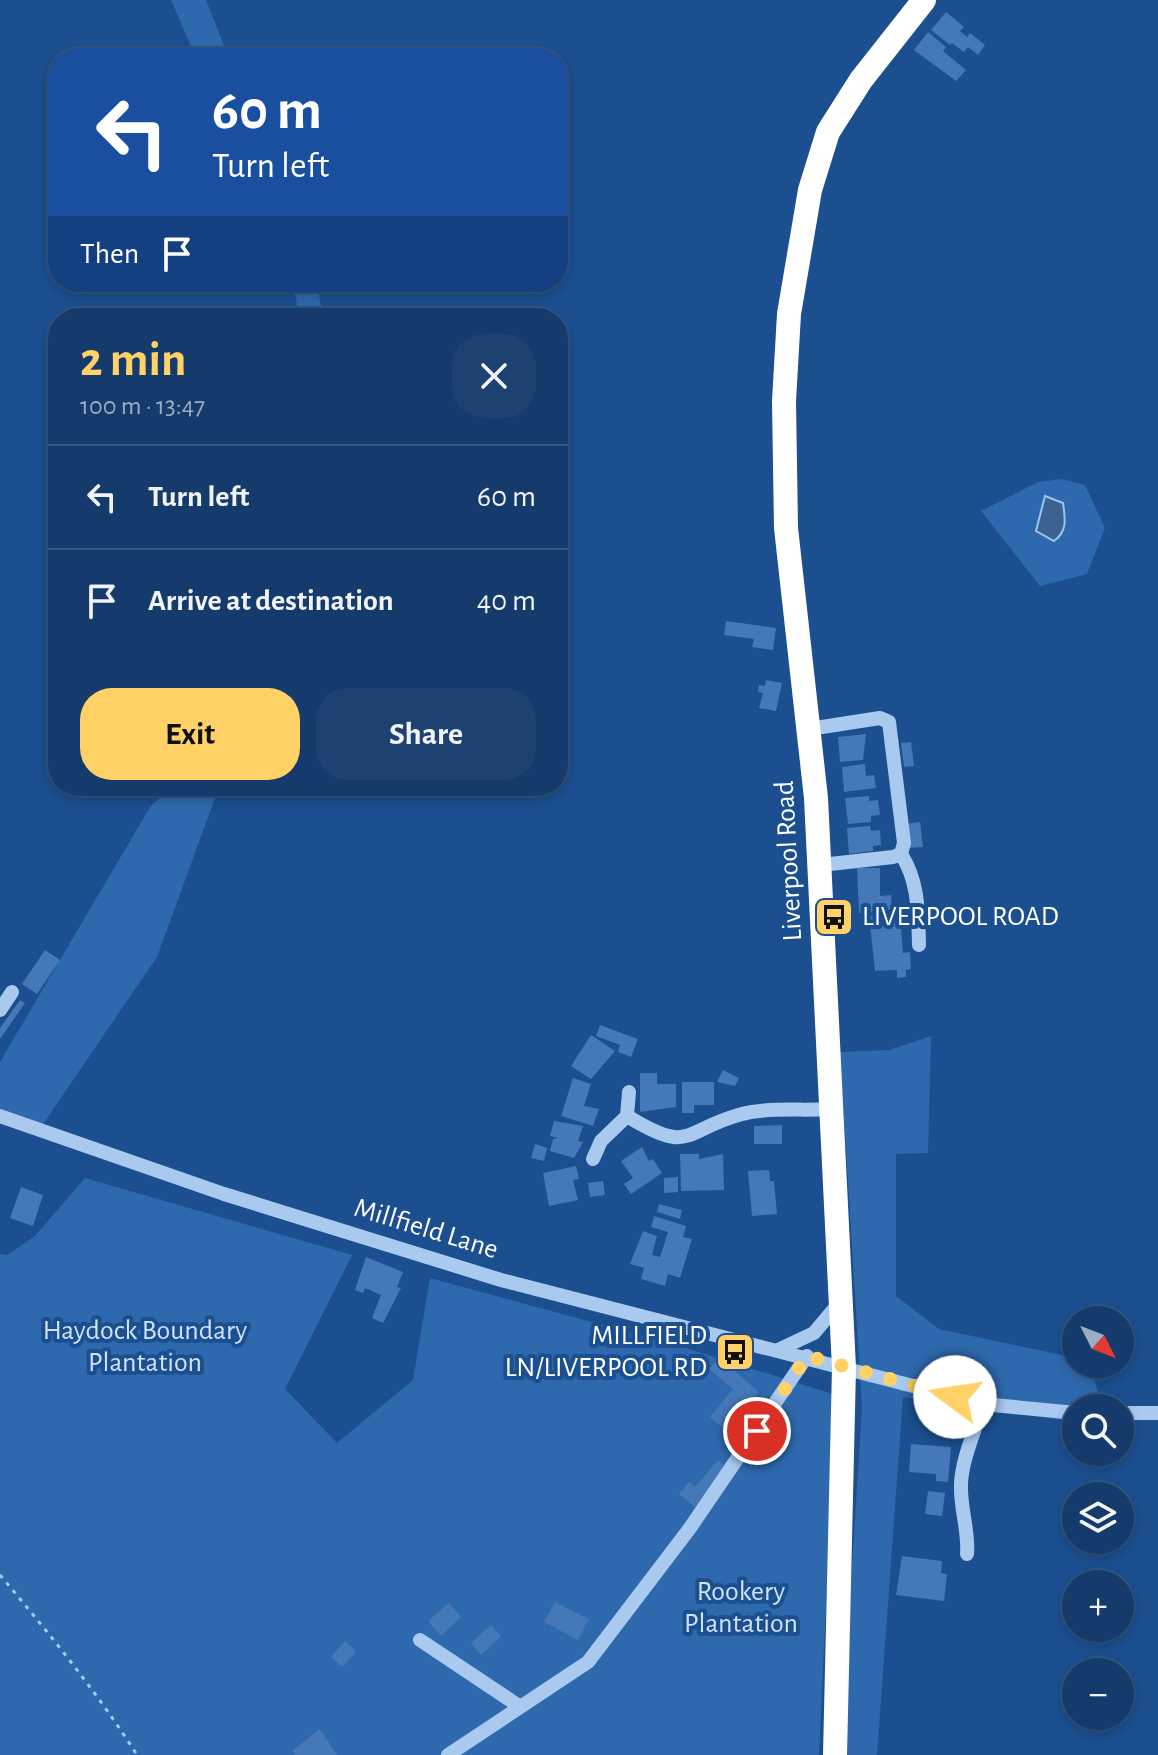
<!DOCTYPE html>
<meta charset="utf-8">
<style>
:root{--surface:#143b6b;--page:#1d4271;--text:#f1f3f6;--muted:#9dadc1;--line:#33557e;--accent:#ffd166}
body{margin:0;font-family:"Alegreya Sans",sans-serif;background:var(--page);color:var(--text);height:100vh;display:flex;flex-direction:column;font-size:30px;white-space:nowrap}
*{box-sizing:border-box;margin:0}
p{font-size:26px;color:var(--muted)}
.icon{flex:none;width:44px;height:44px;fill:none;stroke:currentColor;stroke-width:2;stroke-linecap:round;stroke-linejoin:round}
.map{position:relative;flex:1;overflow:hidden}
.side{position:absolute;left:48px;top:308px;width:520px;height:488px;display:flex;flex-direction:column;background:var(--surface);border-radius:32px;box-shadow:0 4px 12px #0003,0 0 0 2px var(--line)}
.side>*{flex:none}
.hud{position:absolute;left:48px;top:48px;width:520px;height:244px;border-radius:32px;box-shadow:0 4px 12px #0003,0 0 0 2px var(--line);background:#1a4fa0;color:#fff;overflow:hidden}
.needle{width:52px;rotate:132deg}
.buttons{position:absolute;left:1062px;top:1306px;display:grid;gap:16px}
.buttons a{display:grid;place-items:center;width:72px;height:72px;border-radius:50%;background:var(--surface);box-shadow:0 4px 12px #0003,0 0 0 2px var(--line);font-size:40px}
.pin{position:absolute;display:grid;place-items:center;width:68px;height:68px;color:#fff;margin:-34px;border:4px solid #fff;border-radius:50%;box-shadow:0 2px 8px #0007}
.me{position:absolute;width:88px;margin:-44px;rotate:284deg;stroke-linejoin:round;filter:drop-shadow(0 0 6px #0008)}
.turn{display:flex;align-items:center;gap:28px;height:168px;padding:0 32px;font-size:36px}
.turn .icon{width:104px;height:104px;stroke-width:2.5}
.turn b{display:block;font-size:56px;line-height:68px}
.then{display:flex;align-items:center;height:76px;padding:0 32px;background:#0003;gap:16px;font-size:30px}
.round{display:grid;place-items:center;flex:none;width:84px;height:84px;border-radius:32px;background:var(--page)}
.overview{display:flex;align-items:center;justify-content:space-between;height:136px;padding:0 32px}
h1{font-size:48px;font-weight:600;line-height:60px;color:var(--accent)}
.primary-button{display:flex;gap:16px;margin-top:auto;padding:16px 32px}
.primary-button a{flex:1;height:92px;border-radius:32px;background:var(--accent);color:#111;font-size:32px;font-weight:600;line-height:92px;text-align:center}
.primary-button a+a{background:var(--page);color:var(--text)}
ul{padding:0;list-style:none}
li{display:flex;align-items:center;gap:24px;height:104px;padding:0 32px;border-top:2px solid var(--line)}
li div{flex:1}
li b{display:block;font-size:30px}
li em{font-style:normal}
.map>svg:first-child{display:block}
.green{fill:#2e69ad}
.water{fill:#3c6290;stroke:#9cc4f0;stroke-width:2}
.building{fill:#4478b7}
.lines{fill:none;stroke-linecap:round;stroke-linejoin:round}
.path{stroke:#a9c9ee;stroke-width:3;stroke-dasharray:4 6;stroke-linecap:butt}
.minor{stroke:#a9c9ee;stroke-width:14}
.highway{stroke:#fff;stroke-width:24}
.route{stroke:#ffd166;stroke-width:14;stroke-dasharray:0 25.2}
.labels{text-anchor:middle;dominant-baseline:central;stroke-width:8;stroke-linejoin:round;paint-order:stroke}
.street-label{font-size:28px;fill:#fff;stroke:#1b4f8f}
.poi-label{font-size:28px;fill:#fff;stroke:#1b4f8f;text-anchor:start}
.park-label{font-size:28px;fill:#cfe3fa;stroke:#1b4f8f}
</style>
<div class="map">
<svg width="1158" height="1755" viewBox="0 0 1158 1755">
<rect width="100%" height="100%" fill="#1b4f8f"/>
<g class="green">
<polygon points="171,0 206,0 229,58 196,58"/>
<polygon points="293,282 317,282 323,318 299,318"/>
<polygon points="1062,479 1085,485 1105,528 1087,574 1040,586 981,511 1038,482"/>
<polygon points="171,786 224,786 215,798 157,957 39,1130 0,1114 0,1062 150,807"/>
<polygon points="931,1036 928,1153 896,1154 896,1296 939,1329 1076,1358 1076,1364 1090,1364 1102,1408 1076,1408 1076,1418 1061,1420 903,1397 877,1755 840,1755 862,1408 840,1052 889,1050"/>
<polygon points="85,1178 352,1255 285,1389 337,1443 413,1380 430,1278 673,1344 836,1395 819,1755 0,1755 0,1254 7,1255 35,1236"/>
</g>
<path class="water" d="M 1045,496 L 1063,503 C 1065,518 1068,531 1054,541 L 1036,531 Z"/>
<g class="building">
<polygon points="946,12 964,27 960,31 967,37 970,33 985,45 978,55 968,47 964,52 952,43 950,45 931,30"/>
<polygon points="928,32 946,47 943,51 966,70 956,81 914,50"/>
<polygon points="726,621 776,628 773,650 752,647 754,639 724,635"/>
<polygon points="766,680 782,683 776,711 759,708 763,693 758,692 759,685 765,686"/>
<polygon points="866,734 863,760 840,762 838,737"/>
<polygon points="911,742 914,766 904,767 901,743"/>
<polygon points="865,764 866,776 874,775 876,788 844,792 842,767"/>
<polygon points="869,796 869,801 878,800 880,815 871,816 871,822 848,824 845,798"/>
<polygon points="920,822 923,847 908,848 906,824"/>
<polygon points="870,826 871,831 880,830 881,845 873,846 873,851 849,854 847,828"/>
<polygon points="857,868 880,868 880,896 891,895 892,911 859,913"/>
<polygon points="907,913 908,928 901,928 903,953 910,952 911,969 906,970 906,977 897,978 897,970 875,971 869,916"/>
<polygon points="45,950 60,960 37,994 22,984"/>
<polygon points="20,1000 25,1003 0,1039 0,1028"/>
<polygon points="600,1025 638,1039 631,1057 618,1052 620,1045 596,1036"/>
<polygon points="591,1035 615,1051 591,1079 571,1066"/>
<polygon points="723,1070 739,1078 735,1086 717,1082"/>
<polygon points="640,1073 657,1073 657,1084 676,1084 676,1107 640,1112"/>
<polygon points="573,1078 591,1084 584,1106 599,1109 593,1126 561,1116"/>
<polygon points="682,1082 714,1082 714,1105 694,1105 694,1113 682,1113"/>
<polygon points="554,1121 583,1126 578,1141 583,1142 574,1158 550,1151 553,1139 558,1138 550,1136"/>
<polygon points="782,1125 782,1144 754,1144 754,1126"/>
<polygon points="535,1144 547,1148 544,1161 531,1158"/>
<polygon points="642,1147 649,1161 653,1159 662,1173 631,1194 624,1184 633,1178 621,1161"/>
<polygon points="680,1154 699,1154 699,1159 723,1154 724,1190 681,1191"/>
<polygon points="576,1166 579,1179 573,1180 578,1200 549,1206 543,1173"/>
<polygon points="769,1170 770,1181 774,1181 777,1214 752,1216 748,1171"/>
<polygon points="678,1177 678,1192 664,1193 664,1178"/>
<polygon points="603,1181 605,1195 590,1197 588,1183"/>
<polygon points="21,1187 43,1195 33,1226 10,1218"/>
<polygon points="659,1204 682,1210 680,1219 657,1212"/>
<polygon points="654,1216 686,1226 683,1237 692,1239 680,1278 668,1274 665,1286 641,1279 644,1268 630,1264 643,1231 657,1236 652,1255 660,1257 668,1232 651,1227"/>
<polygon points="366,1257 403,1272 397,1287 401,1288 383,1323 372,1318 381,1295 365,1288 363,1293 355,1290"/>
<polygon points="719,1358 759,1392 749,1404 754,1409 746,1419 741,1414 727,1431 710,1417 733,1389 709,1369"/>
<polygon points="911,1444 951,1447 948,1482 936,1481 936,1474 909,1472"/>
<polygon points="718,1460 727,1468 695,1507 679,1494 689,1482 695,1487"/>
<polygon points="928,1491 945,1493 942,1516 925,1514"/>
<polygon points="902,1556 942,1561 941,1573 947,1574 944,1601 896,1595"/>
<polygon points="555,1602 589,1619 578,1640 544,1622"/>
<polygon points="449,1603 461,1617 441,1636 428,1621"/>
<polygon points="491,1625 501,1636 481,1655 471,1643"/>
<polygon points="345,1641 356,1652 342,1667 331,1657"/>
<polygon points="320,1729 337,1755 295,1755 292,1751"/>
</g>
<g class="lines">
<path class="path" d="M 0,1575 C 48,1632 97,1692 137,1755"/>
<g class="minor">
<polyline points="809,729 880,718 889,722 904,843 901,854 893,857 821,865"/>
<path d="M 901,854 C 919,882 918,912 919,945"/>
<polyline points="0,1010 12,992"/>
<polyline points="0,1116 224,1194 501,1280 983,1404 1076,1413"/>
<path d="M 627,1116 C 692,1156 682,1130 742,1114 C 769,1107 803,1111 831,1109"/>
<polyline points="593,1159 601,1141 627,1116 629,1092"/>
<polyline points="780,1349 814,1333 840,1302"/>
<polyline points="1120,1413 1158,1413"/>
<path d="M 967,1554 C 969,1530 960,1509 961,1484 C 962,1458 976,1429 983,1404"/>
<polyline points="420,1640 519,1706"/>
<polyline points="448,1755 588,1662 690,1528 807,1356"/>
</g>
<polyline class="highway" points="835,1755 844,1368 816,798 786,528 784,401 789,314 810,190 828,132 861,80 924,0"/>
</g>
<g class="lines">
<polyline class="route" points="757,1431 807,1356 955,1397"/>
</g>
<defs>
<symbol id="bus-square" viewBox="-11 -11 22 22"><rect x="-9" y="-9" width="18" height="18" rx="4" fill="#ffd166" stroke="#1b4f8f"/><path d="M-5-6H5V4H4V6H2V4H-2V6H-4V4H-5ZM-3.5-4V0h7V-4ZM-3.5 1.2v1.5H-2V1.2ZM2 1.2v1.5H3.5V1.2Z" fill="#111"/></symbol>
</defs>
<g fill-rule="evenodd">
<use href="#bus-square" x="812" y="895" width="44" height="44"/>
<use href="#bus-square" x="713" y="1330" width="44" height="44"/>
</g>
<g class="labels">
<g class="street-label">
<text transform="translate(789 861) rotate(-93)">Liverpool Road</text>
<text transform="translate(426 1229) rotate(17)">Millfield Lane</text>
</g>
<g class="poi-label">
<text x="862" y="917">LIVERPOOL ROAD</text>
<text x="707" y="1336" text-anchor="end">MILLFIELD<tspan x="707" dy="32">LN/LIVERPOOL RD</tspan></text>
</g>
<g class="park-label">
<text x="145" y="1331">Haydock Boundary<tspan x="145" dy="32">Plantation</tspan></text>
<text x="741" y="1592">Rookery<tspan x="741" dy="32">Plantation</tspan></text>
</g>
</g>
</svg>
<div class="buttons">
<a><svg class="needle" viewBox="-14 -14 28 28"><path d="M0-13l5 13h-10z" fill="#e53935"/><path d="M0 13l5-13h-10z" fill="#9dadc1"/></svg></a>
<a><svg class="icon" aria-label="search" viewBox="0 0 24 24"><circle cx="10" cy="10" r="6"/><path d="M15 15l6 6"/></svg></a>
<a><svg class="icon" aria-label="layers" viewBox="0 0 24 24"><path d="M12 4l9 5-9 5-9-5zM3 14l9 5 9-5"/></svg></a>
<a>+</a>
<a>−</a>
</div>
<div class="pin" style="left:757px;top:1431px;background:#d93025"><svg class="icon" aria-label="arrive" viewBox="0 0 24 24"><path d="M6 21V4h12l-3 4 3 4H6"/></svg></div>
<svg class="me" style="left:955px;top:1397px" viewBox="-20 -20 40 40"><circle r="19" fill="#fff"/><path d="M0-13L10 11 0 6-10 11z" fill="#ffd166"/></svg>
<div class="hud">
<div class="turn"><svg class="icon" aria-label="left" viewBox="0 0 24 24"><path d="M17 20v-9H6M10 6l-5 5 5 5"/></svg><div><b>60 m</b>Turn left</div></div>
<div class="then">Then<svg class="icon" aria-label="arrive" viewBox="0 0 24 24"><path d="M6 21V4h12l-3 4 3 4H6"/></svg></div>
</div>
<section class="side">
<div class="overview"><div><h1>2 min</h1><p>100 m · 13:47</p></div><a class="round"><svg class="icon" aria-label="close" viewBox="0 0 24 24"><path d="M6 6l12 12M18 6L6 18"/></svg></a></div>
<ul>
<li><svg class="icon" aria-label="left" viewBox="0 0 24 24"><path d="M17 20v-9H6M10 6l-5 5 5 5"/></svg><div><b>Turn left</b></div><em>60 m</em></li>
<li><svg class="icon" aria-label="arrive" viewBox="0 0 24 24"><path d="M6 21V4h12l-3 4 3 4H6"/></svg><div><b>Arrive at destination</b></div><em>40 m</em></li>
</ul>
<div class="primary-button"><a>Exit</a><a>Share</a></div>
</section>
</div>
